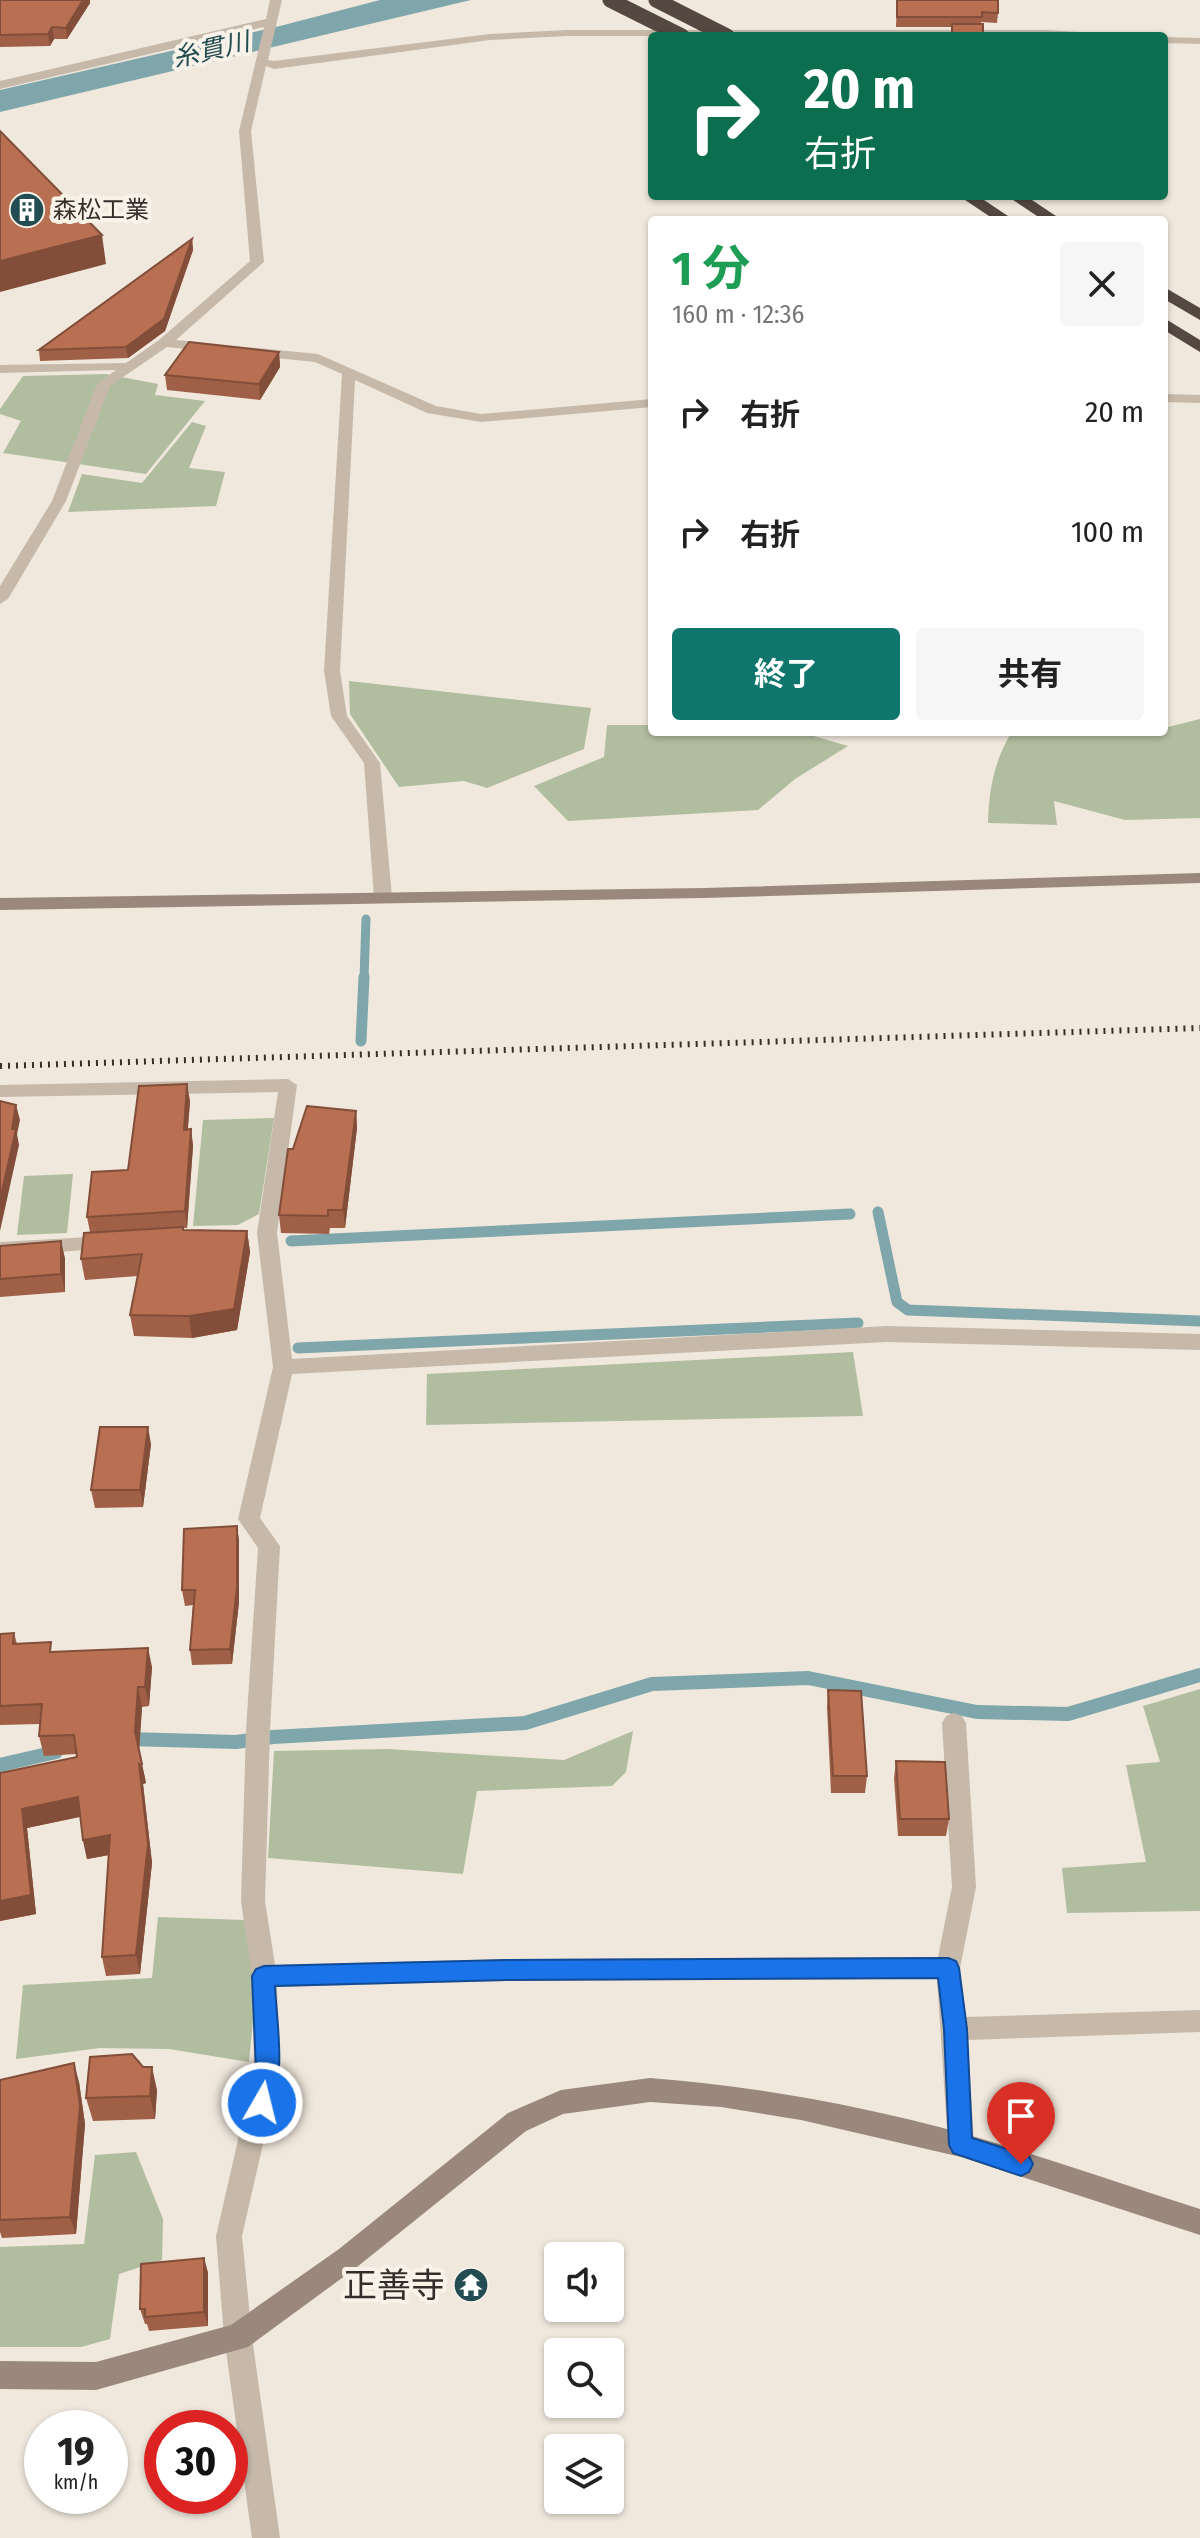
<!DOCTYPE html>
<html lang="ja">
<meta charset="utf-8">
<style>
:root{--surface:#fff;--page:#f6f6f6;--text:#222;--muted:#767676;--accent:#0f766e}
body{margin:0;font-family:"Fira Sans Condensed","Noto Sans JP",sans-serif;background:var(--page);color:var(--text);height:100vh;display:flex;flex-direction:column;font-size:30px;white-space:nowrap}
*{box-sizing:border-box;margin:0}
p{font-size:26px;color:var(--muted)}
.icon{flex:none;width:44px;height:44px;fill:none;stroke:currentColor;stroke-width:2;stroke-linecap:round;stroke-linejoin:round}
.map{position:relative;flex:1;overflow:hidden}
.side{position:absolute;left:648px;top:216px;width:520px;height:520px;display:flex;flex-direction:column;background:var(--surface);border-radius:8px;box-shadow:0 2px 6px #0004}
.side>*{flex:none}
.banner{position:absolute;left:648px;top:32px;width:520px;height:168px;border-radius:8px;box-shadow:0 2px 6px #0004;background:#0b6e4f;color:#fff;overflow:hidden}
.buttons{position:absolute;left:544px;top:2242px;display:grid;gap:16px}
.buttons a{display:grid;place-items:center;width:80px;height:80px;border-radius:8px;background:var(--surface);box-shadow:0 2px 6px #0004;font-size:40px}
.speed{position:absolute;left:24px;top:2410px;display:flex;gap:16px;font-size:40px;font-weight:700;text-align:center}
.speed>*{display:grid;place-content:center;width:104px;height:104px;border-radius:50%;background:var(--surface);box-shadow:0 2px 6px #0004;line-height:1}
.speed small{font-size:20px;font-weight:400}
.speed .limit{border:12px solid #d22;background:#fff;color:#111}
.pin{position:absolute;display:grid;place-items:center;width:68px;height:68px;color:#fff;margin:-82px -34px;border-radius:50% 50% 50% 0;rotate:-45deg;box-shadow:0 0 8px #0007}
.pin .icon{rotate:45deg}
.me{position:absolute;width:88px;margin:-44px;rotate:8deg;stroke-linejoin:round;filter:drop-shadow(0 0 6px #0008)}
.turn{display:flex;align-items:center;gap:28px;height:168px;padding:0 24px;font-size:36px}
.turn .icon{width:104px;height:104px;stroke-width:2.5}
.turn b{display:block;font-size:56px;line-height:68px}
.round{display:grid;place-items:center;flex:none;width:84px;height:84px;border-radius:8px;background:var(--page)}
.overview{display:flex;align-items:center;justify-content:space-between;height:136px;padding:0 24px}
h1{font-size:48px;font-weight:700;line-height:60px;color:#1e9e55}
.action{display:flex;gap:16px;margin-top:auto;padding:16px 24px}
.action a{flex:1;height:92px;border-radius:8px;background:var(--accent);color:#fff;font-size:32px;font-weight:700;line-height:92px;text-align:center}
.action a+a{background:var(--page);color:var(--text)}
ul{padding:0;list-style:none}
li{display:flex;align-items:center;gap:24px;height:120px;padding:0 24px}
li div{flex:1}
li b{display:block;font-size:30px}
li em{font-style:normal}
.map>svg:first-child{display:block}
.green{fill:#b1bd9f}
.water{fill:#7fa6aa}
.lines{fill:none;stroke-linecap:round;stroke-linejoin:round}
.stream-far2{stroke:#7fa6aa;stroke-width:9}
.stream-far1{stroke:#7fa6aa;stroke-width:11}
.stream{stroke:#7fa6aa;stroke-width:14}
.street{fill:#c6b9aa;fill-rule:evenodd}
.secondary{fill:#9a887c;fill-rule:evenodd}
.highway{fill:#554841;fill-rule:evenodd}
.rail{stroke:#352d29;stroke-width:6;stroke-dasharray:2 6;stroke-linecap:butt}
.highway-bridge{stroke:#554841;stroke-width:15}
.wall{fill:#9f6047}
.shaded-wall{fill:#824e39}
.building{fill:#b97052;stroke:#824e39;stroke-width:2}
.route{fill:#1a73e8;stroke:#114b97;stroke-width:2}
.labels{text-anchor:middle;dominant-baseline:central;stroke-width:8;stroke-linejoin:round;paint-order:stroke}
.far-poi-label{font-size:24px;fill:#352d29;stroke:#f8f2e9;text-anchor:start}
.far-water-label{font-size:26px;font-style:italic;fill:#234d52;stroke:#f8f2e9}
.near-poi-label{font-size:34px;fill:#352d29;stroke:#f8f2e9;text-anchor:end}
</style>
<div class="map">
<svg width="1200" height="2538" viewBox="0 0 1200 2538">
<rect width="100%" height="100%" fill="#f0e8dd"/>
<g class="green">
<polygon points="106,374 158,384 155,395 205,401 146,474 3,453 21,421 0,414 0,409 23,376"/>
<polygon points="192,422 206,426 189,468 225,472 216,506 68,512 82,474 142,483"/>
<polygon points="349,681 591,708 584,749 487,788 464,781 399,787 350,714"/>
<path d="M 1200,719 L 1200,818 L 1125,820 L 1054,801 L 1057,825 L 988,823 C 989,789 994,762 1011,733 L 1164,732 L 1164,728 Z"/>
<polygon points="607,725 652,725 652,732 800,732 848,746 795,779 758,810 568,821 534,786 604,757"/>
<polygon points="274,1118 259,1214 238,1225 193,1226 203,1120"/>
<polygon points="73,1174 67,1233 17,1235 24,1176"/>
<polygon points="853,1352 863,1416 426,1425 427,1374"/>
<polygon points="1200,1689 1200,1911 1067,1913 1062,1868 1146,1862 1126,1765 1160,1762 1143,1706"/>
<polygon points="633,1731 626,1772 612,1786 477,1791 463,1874 268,1858 274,1751 388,1749 564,1760"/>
<polygon points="158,1917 244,1920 258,1971 249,2062 169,2049 100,2048 16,2059 23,1985 152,1978"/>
<polygon points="136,2152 163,2219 162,2260 119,2274 110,2339 81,2347 0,2347 0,2247 84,2244 95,2155"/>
</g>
<polygon class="water" points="380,0 471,0 0,112 0,90 280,26"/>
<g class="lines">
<polyline class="stream-far2" points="364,979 366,919"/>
<g class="stream-far1">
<polyline points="361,1041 364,977"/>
<polyline points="878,1212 897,1302 908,1310 1200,1321"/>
<polyline points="291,1241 850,1214"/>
<polyline points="298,1348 858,1323"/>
</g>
<g class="stream">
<polyline points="128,1739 236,1742 273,1737 525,1723 652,1684 808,1678 977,1712 1068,1714 1200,1675"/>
<polyline points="0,1765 56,1752"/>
</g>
<g class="street">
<polygon points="270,0 282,0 268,60 274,61 490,34 567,30 1046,30 1097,33 1103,36 567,36 490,40 274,69 266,66 251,131 264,262 176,340 318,354 436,406 481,414 652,399 652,407 481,422 427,413 355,380 340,671 347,716 380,763 392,897 383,902 374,897 364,763 331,716 324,671 342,374 315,362 167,347 110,386 66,501 8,599 0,604 0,586 52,501 97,384 116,370 0,373 0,365 126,363 159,340 250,261 239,131 264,27 0,89 0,81 266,19"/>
<polygon points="1164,37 1200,38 1200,44 1164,43"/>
<polygon points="1164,394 1200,395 1200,403 1164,402"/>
<polygon points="288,1079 297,1085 277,1233 292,1359 886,1326 1200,1334 1200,1350 886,1342 292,1374 260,1518 280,1546 270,1730 265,1901 275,1965 506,1959 938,1957 952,1887 942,1723 946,1716 954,1713 962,1716 966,1723 976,1887 960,1968 966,2017 1200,2010 1200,2032 968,2040 974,2145 970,2154 961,2157 952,2154 948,2145 937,1979 506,1981 277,1987 280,2070 242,2236 252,2337 280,2538 252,2538 224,2337 216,2236 254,2070 252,1976 241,1901 246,1730 258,1548 238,1519 273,1367 257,1233 278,1092 0,1097 0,1085"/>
<polygon points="108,1236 115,1238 118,1243 115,1248 0,1256 0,1242"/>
</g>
<g class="secondary">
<polygon points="1200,873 1200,883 704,898 0,910 0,898 704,888"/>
<path d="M 650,2078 C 755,2086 860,2105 962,2133 C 1042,2156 1121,2184 1200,2209 L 1200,2235 L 961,2157 L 801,2120 L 721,2107 L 650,2102 L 563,2114 L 526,2131 L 357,2267 L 248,2347 L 96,2390 L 0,2389 L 0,2361 L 96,2362 L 231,2325 L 339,2249 L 508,2113 L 561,2090 Z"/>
</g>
<g class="highway">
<polygon points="959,196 978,196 1014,220 995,220"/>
<polygon points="1007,196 1026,196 1062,220 1043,220"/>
<polygon points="1164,287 1200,308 1200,320 1164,299"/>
<polygon points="1164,318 1200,340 1200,352 1164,330"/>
</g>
<polyline class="rail" points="0,1066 1200,1028"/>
<g class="highway-bridge">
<polyline points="610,0 682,36"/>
<polyline points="656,0 727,36"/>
</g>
</g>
<g class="wall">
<polygon points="0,0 90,3 67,39 54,39 50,46 0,47"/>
<polygon points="897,0 998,13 997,23 981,22 981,24 952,27 896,27"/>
<polygon points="192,239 193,250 165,331 128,358 40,361 39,350"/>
<polygon points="279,352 280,367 260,400 167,390 165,375"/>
<polygon points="190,1101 188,1129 191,1129 193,1146 187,1228 183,1228 183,1230 247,1231 250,1252 237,1330 192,1338 134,1336 130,1315 138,1276 85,1280 81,1259 90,1232 87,1217"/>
<polygon points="356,1111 357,1128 345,1228 330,1228 329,1234 281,1233 279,1215 293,1149"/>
<polygon points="61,1241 65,1259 65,1292 0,1297 0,1246"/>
<polygon points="151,1444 143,1507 95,1508 91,1490"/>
<polygon points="237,1526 239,1541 239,1602 232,1664 192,1665 190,1650 193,1605 185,1606 182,1590"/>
<polygon points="14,1633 17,1644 54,1652 152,1667 149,1706 142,1707 139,1751 146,1783 143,1784 152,1863 140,1974 106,1976 102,1957 109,1855 87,1859 83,1840 80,1817 27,1828 36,1914 0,1921 0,1773 77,1757 76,1754 44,1756 39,1736 40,1724 0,1725 0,1634"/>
<polygon points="828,1690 867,1776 865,1793 831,1793 827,1707"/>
<polygon points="896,1761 949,1819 946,1836 898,1836 894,1778"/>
<polygon points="0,2080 79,2082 85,2124 76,2234 2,2238 0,2232"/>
<polygon points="157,2090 155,2119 93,2121 86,2098"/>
<polygon points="204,2258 208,2273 208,2326 149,2331 147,2324 145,2324 140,2309"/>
</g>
<g class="shaded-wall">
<polygon points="83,0 90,0 90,3 67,39 66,28"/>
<polygon points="52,27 54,39 50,46 48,34"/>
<polygon points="102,235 106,264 0,292 0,261"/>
<polygon points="192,239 193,250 165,331 128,358 126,347"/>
<polygon points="279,352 280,367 260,400 259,384"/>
<polygon points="187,1084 190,1101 186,1147 184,1130"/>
<polygon points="16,1105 20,1120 17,1134 19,1145 0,1231 0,1200"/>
<polygon points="356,1111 357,1128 345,1228 343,1210"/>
<polygon points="191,1129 193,1146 187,1228 185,1211"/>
<polygon points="247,1231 250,1252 237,1330 192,1338 189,1316"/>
<polygon points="61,1241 65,1259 65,1292 61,1274"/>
<polygon points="148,1427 151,1444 143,1507 140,1490"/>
<polygon points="237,1526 239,1541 239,1602 232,1664 230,1649"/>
<polygon points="148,1648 152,1667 149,1706 145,1687"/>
<polygon points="138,1687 142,1707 139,1752 135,1732"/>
<polygon points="139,1764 142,1764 146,1783 143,1784 152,1863 140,1974 136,1955"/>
<polygon points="78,1797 83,1816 27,1828 36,1914 0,1921 0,1901 22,1809"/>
<polygon points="110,1835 115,1854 87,1859 83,1840"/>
<polygon points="74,2063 79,2082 85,2124 76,2234 70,2217"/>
<polygon points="152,2067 157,2090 155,2119 150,2096"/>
<polygon points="204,2258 208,2273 208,2326 204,2312"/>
</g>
<g class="building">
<polygon points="0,0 83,0 66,28 52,27 48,34 0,35"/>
<polygon points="897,0 998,0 998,13 982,12 982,17 897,17"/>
<rect x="952" y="24" width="31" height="12"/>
<polygon points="0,131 102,235 0,261"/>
<polygon points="192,239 164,319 126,347 39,350"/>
<polygon points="189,342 279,352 259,384 165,375"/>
<polygon points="187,1084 184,1130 191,1129 185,1211 87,1217 92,1172 128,1170 139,1086"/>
<polygon points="0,1101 16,1105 12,1129 16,1129 0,1200"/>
<polygon points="307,1106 356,1111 343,1210 328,1210 328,1216 279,1215 288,1149 293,1149"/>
<polygon points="183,1227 183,1230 247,1231 234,1309 189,1316 130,1315 142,1254 81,1259 84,1233"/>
<polygon points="61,1241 61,1274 0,1279 0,1246"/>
<polygon points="100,1427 148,1427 140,1490 91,1490"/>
<polygon points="237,1526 237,1587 230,1649 190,1650 195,1590 182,1590 184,1529"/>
<polygon points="14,1633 13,1644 51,1642 50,1652 148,1648 145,1687 138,1687 135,1732 142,1764 139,1764 148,1844 136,1955 102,1957 110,1835 83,1840 78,1797 22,1809 31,1895 0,1901 0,1773 77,1757 74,1735 39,1736 42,1704 0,1706 0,1634"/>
<polygon points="828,1690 861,1691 867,1776 833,1776"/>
<polygon points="896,1761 945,1762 949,1819 900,1819"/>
<polygon points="132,2054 143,2067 152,2067 150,2096 86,2098 90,2057"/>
<polygon points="74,2063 80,2106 70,2217 0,2220 0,2080"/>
<polygon points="204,2258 204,2312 145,2317 145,2309 140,2309 141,2264"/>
</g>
<path class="route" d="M 948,1958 L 956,1961 L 959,1968 L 967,2029 L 972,2138 L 1029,2156 L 1033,2164 L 1029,2172 L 1021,2176 L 953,2153 L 949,2145 L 944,2029 L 938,1978 L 506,1980 L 275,1986 C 277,2026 286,2073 270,2110 L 262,2113 L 253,2110 L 250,2103 L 256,2070 L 252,1976 L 256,1969 L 264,1966 L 506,1960 Z"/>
<defs>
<symbol id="building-disc" viewBox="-11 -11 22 22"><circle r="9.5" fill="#234d52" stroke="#f8f2e9"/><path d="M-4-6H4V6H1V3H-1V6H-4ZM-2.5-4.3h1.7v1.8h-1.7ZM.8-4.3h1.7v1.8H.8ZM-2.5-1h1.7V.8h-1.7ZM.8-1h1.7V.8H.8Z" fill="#fff"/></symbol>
<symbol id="temple-disc" viewBox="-11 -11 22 22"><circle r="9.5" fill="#234d52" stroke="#f8f2e9"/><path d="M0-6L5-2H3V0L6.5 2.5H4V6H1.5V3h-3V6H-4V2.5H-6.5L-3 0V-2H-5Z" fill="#fff"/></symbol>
</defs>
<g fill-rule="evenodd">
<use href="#building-disc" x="7" y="190" width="40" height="40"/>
<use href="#temple-disc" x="451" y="2265" width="40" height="40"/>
</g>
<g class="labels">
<g class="far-poi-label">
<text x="53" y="210">森松工業</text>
</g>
<g class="far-water-label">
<text transform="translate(211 50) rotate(-13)">糸貫川</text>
</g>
<g class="near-poi-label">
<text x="445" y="2285">正善寺</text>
</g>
</g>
</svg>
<div class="buttons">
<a><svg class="icon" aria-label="sound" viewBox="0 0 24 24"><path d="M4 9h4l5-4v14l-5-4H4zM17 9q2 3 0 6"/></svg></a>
<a><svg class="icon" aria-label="search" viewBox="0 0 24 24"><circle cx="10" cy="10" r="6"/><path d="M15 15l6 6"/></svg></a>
<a><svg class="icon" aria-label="layers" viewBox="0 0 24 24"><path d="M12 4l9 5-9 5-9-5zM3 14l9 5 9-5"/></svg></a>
</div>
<div class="speed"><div>19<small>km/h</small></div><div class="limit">30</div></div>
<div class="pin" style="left:1021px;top:2164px;background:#d93025"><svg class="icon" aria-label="arrive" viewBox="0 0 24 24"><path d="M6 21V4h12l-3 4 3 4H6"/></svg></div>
<svg class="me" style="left:262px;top:2103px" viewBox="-20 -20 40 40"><circle r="17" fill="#1a73e8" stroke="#fff" stroke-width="3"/><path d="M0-11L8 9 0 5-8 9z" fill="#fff"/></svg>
<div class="banner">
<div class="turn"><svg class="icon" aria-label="right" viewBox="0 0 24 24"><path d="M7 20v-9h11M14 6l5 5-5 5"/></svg><div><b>20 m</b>右折</div></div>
</div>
<section class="side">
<div class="overview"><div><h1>1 分</h1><p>160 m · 12:36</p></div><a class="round"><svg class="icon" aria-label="close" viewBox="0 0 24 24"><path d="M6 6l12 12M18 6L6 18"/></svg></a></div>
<ul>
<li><svg class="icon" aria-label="right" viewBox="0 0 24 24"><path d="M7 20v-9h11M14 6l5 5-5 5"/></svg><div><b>右折</b></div><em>20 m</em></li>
<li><svg class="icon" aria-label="right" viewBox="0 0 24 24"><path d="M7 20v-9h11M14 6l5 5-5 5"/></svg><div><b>右折</b></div><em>100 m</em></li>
</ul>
<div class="action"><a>終了</a><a>共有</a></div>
</section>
</div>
